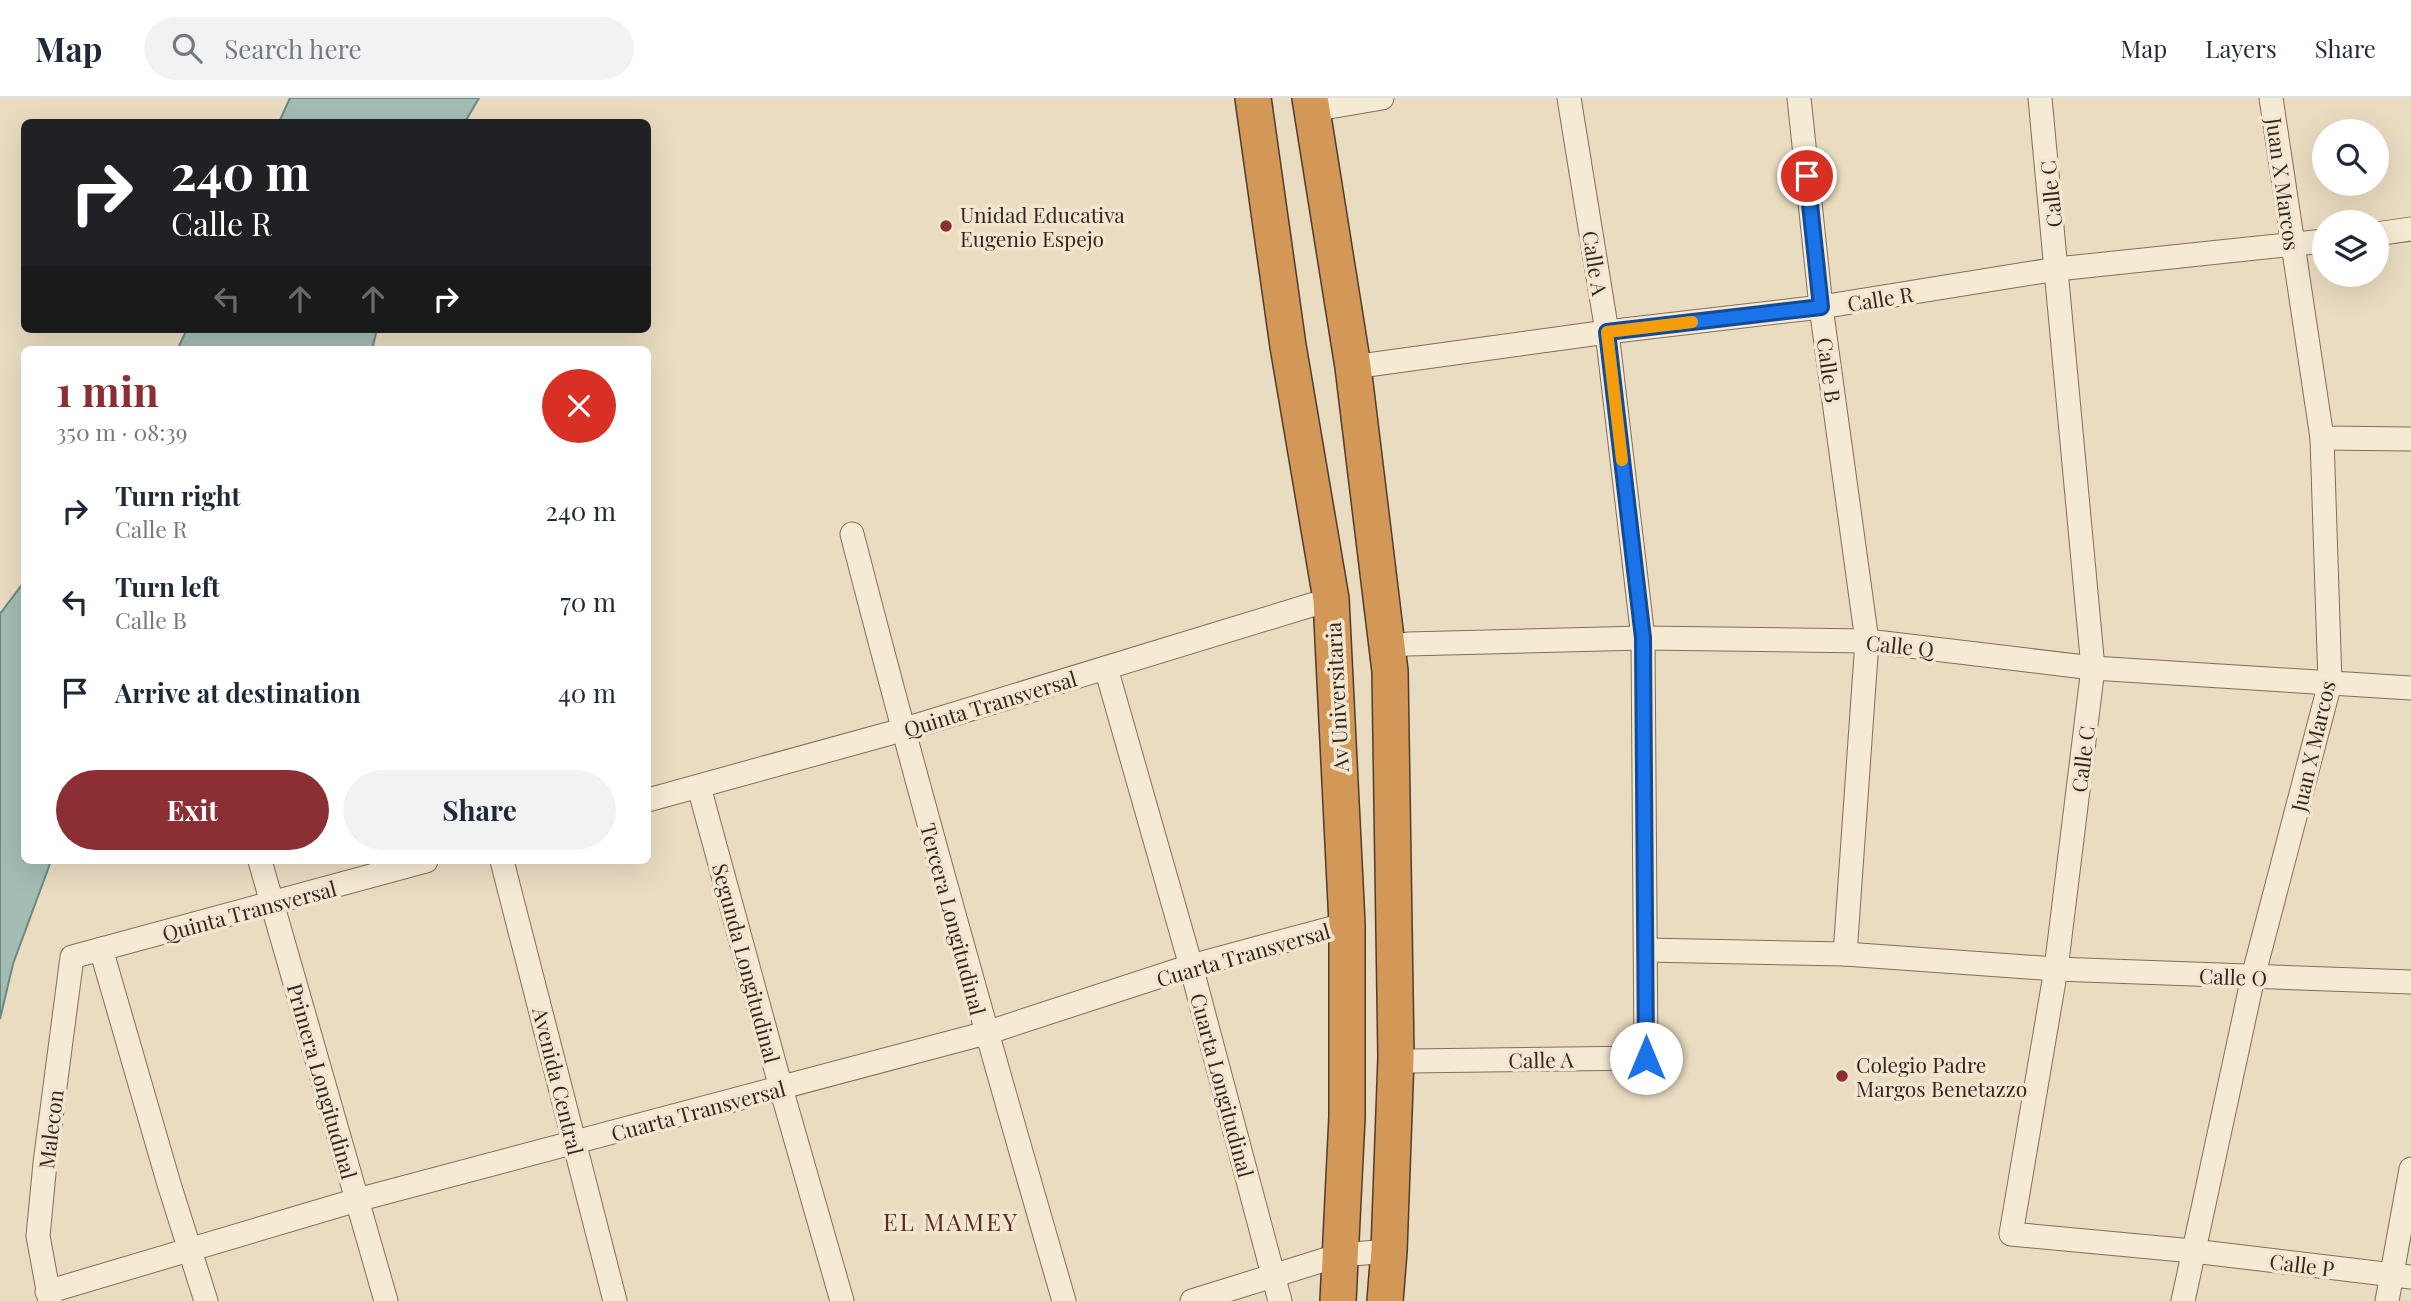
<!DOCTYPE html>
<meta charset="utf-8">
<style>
:root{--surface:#fff;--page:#f2f2f3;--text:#1f2937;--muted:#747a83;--line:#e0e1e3;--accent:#8b2f34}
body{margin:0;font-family:"Playfair Display",serif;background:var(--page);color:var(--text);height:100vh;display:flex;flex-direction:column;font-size:26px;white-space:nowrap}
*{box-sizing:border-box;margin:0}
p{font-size:23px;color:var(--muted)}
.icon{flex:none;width:38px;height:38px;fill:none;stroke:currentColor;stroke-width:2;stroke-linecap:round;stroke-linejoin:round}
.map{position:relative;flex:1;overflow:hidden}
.details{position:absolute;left:21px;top:248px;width:630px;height:518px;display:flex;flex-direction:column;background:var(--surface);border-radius:10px;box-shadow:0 7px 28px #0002}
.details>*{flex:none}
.guide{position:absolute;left:21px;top:21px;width:630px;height:214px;border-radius:10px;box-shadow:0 7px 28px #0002;background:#202124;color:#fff;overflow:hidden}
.fabs{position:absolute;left:2312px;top:21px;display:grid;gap:14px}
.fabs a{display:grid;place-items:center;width:77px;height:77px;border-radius:50%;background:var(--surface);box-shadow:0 7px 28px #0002;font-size:35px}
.pin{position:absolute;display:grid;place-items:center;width:60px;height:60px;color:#fff;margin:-30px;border:4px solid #fff;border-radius:50%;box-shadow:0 2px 7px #0007}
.me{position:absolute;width:77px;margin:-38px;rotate:0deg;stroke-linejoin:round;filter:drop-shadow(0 0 5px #0008)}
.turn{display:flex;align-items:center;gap:24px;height:147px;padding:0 35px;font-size:32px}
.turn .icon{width:91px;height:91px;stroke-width:2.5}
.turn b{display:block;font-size:49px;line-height:60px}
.lanes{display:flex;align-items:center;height:66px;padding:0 35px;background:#0003;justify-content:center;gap:35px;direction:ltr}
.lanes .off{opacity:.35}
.round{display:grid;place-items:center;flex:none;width:74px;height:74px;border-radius:37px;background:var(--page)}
.headline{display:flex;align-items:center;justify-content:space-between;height:119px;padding:0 35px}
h1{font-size:42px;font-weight:700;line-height:52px;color:var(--accent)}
.action{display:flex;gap:14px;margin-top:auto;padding:14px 35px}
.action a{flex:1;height:80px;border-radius:42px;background:var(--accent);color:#fff;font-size:28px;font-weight:700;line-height:80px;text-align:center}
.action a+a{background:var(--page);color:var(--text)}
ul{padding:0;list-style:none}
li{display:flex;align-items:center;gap:21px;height:91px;padding:0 35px}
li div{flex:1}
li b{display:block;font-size:26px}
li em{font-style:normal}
header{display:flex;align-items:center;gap:42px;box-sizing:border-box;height:98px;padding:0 35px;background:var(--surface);border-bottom:2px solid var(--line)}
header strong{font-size:33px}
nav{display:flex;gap:38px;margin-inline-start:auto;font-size:24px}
.search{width:490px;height:63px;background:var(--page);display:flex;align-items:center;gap:18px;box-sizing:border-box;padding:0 24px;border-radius:38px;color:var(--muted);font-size:26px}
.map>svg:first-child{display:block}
.water{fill:#a3bcb4;stroke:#6b8980;stroke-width:2}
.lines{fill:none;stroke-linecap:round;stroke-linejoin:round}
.minor-casing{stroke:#826d5a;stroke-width:25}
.highway-casing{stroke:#4f3c2e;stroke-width:38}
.minor{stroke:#f5ead3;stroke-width:23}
.highway{stroke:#d39757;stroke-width:35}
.route-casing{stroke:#114b97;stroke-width:18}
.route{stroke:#1a73e8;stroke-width:12}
.slow{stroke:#f59e0b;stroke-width:12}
.poi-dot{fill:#8b2f34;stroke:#f2e6d0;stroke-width:2.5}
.labels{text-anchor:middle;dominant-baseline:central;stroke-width:7;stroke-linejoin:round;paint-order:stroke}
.street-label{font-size:21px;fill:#32271d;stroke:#f2e6d0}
.poi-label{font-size:21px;fill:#32271d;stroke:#f2e6d0;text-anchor:start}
.quarter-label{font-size:24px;letter-spacing:2px;fill:#5b2a20;stroke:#f2e6d0}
</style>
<header>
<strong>Map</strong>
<div class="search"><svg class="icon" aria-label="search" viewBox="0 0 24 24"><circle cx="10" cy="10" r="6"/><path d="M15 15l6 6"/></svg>Search here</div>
<nav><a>Map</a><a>Layers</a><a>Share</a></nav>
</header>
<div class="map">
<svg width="2411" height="1203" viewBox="0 0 2411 1203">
<rect width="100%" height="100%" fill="#eadcc1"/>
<g class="water">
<polygon points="290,0 479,0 465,24 279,24"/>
<polygon points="187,231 377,231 372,252 177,252"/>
<polygon points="24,484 24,763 51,763 13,866 0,921 0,516"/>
</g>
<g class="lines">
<defs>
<g id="minor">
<polyline points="1799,0 1821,209 1867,543 1845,856"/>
<polyline points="2040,0 2093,570 2056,871 2011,1136 2193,1153 2411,1179"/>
<polyline points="1312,12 1382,0"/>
<polyline points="2376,136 2411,131"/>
<polyline points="1353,269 1607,234 1821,209 2057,171 2324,143"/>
<polyline points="2322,340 2411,341"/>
<path d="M 852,436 C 918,693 990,948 1064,1203"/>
<polyline points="1388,549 1408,546 1643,540 1867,543 2093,570 2411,590"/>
<polyline points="1106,570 1191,868 1280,1203"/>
<polyline points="699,689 781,990 842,1203"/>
<polyline points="648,702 902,632 1331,501"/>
<polyline points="260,763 386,1203"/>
<polyline points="502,763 615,1203"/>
<polyline points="101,851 169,1086 206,1203"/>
<polyline points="1646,852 1845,856 2056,871 2411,884"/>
<polyline points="1396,959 1409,963 1646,960 1643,540 1607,234 1569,0"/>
<polyline points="47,1194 357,1102 986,935 1191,868 1347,826"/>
<polyline points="50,1203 38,1138 45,1065 72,859 426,763"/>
<polyline points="1192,1203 1340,1157 1389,1153"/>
<polyline points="2183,1203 2253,879 2330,585 2322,340 2271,0"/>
<polyline points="2387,1203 2411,1071"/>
</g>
<g id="highway">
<polyline points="1253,0 1288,248 1331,501 1347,826 1347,1019 1338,1203"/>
<polyline points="1310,0 1353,269 1390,573 1396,959 1389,1153 1385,1203"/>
</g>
</defs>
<use href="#minor" class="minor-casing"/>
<use href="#highway" class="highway-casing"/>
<use href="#minor" class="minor"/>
<use href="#highway" class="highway"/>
</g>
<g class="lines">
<defs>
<polyline id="route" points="1646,960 1643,540 1607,234 1821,209 1807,78"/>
</defs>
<use href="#route" class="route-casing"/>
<use href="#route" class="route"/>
<polyline class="slow" points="1622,362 1607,234 1692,224"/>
</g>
<g class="poi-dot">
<circle cx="946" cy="128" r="7"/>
<circle cx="1842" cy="978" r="7"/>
</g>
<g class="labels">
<g class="street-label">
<text transform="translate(2284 86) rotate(82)">Juan X Marcos</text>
<text transform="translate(2050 96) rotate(-96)">Calle C</text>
<text transform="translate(1596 165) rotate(81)">Calle A</text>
<text transform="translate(1880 200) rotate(-9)">Calle R</text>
<text transform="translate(1830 272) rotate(82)">Calle B</text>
<text transform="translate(1900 547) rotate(6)">Calle Q</text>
<text transform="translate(1336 599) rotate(-93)">Av Universitaria</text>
<text transform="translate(990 605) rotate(-17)">Quinta Transversal</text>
<text transform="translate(2312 648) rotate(-77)">Juan X Marcos</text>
<text transform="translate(2082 661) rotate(-83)">Calle C</text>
<text transform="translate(249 812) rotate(-15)">Quinta Transversal</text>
<text transform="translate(954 821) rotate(75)">Tercera Longitudinal</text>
<text transform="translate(1243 856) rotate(-16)">Cuarta Transversal</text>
<text transform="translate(747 865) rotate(75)">Segunda Longitudinal</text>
<text transform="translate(2233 878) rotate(2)">Calle O</text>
<text transform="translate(1541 961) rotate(-1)">Calle A</text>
<text transform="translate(323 983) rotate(74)">Primera Longitudinal</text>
<text transform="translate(559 983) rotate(76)">Avenida Central</text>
<text transform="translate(1223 987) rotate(75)">Cuarta Longitudinal</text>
<text transform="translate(698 1012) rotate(-15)">Cuarta Transversal</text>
<text transform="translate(50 1031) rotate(-83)">Malecon</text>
<text transform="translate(2302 1166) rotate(7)">Calle P</text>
</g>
<g class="poi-label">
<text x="960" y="116">Unidad Educativa<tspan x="960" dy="24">Eugenio Espejo</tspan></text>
<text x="1856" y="966">Colegio Padre<tspan x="1856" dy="24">Margos Benetazzo</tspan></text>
</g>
<g class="quarter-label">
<text x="951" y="1123">EL MAMEY</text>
</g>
</g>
</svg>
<div class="fabs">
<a><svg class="icon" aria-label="search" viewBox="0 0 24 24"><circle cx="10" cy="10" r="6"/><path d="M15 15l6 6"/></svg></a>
<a><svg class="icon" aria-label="layers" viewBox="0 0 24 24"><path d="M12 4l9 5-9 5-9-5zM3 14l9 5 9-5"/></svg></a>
</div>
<div class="pin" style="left:1807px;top:78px;background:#d93025"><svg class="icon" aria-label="arrive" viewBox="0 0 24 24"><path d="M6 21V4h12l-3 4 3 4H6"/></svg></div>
<svg class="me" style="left:1646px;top:960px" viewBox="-20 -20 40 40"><circle r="19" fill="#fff"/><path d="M0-13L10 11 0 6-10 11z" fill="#1a73e8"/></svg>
<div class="guide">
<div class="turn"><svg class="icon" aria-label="right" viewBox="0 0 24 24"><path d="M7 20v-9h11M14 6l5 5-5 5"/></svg><div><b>240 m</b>Calle R</div></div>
<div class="lanes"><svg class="icon off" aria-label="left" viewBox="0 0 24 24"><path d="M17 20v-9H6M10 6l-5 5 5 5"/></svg><svg class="icon off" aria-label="ahead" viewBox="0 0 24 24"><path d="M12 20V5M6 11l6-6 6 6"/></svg><svg class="icon off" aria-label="ahead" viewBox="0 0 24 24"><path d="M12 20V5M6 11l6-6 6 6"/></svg><svg class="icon" aria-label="right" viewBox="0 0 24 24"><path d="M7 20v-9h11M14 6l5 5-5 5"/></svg></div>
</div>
<section class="details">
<div class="headline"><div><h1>1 min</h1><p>350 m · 08:39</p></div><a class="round" style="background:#d93025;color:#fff"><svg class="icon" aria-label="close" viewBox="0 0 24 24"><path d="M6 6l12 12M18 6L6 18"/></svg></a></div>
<ul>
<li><svg class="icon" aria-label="right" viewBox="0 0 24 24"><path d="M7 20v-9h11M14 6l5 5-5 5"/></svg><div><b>Turn right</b><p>Calle R</p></div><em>240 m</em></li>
<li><svg class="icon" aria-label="left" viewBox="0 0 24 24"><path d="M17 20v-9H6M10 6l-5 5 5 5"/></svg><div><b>Turn left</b><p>Calle B</p></div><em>70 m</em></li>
<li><svg class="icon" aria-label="arrive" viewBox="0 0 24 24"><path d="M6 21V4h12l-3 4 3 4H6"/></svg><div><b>Arrive at destination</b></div><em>40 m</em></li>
</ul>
<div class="action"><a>Exit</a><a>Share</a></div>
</section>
</div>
